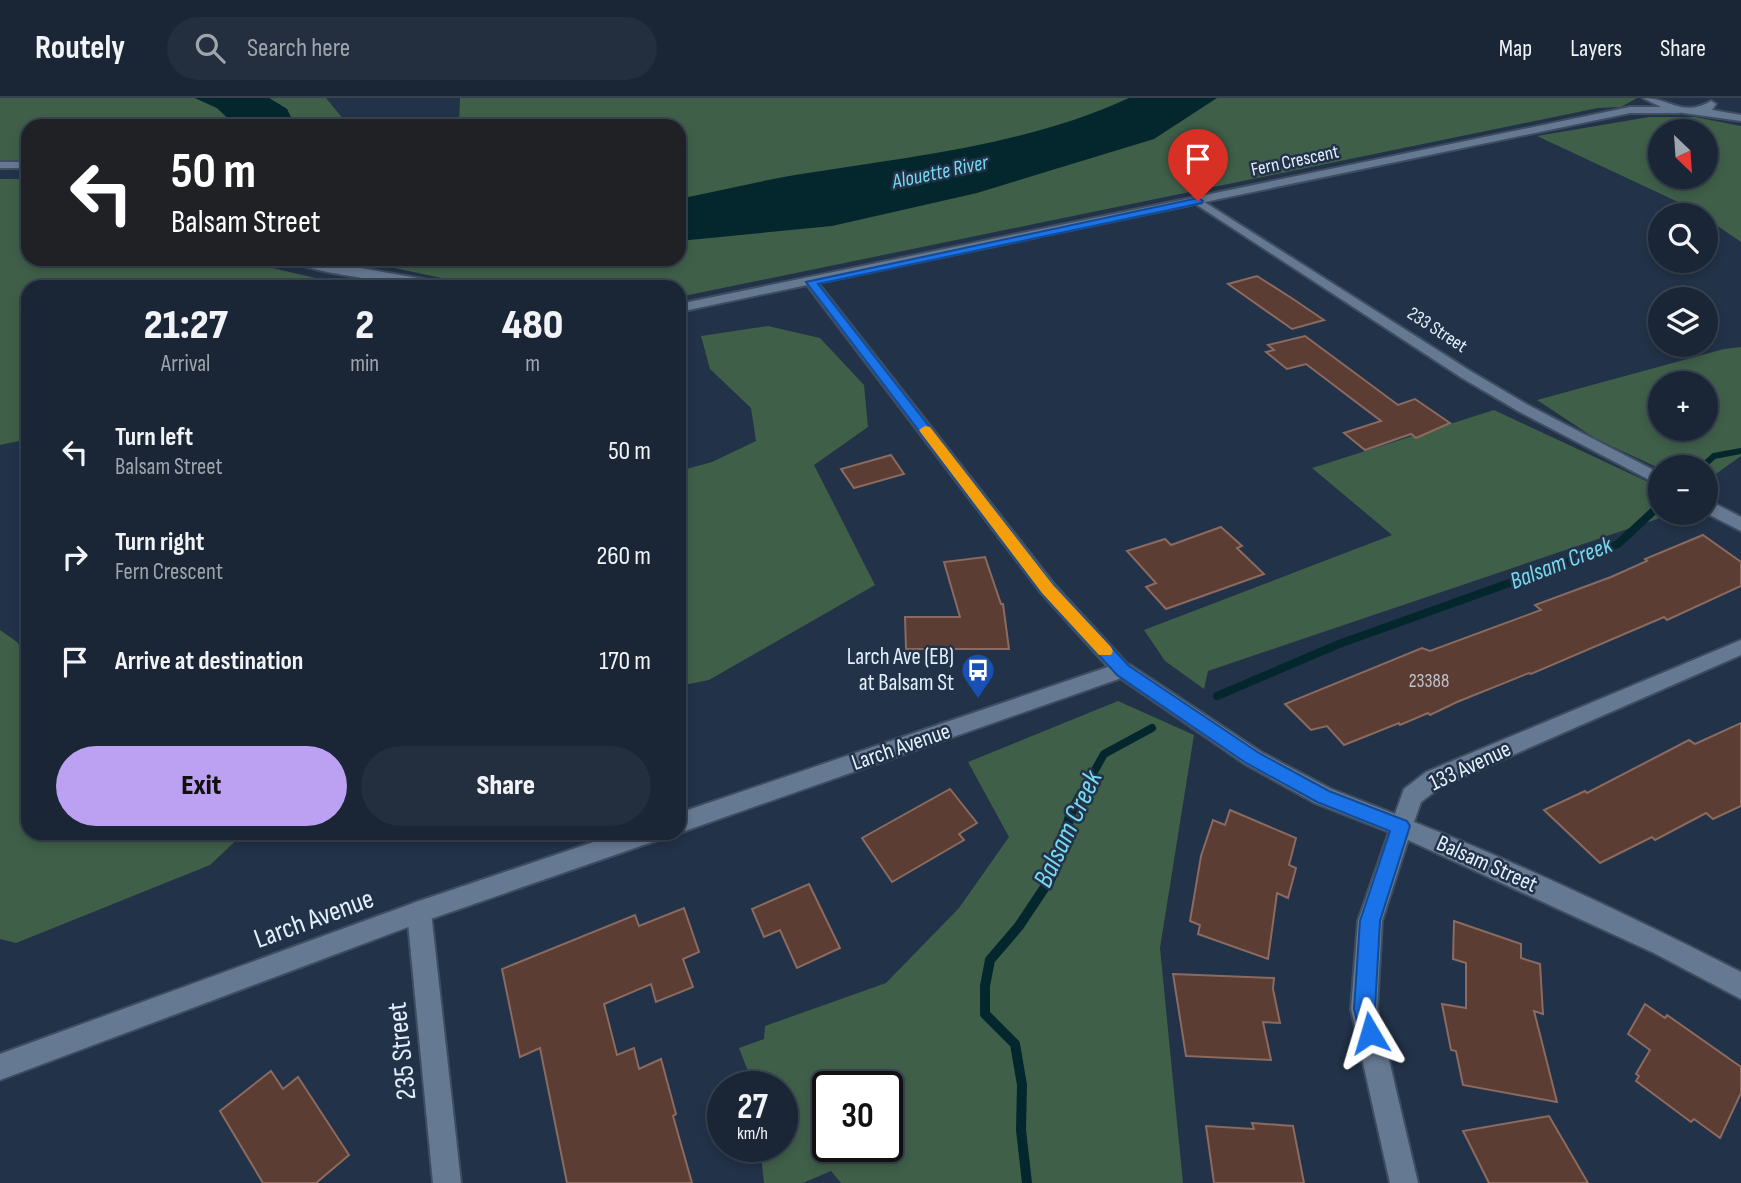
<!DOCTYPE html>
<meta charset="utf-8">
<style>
:root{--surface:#1a2636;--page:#232e3e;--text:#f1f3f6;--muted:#9fa5ad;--line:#384351;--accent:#bca0f2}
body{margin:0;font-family:"Sofia Sans Condensed",sans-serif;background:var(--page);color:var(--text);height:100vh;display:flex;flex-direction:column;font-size:26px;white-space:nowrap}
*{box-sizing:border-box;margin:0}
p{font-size:23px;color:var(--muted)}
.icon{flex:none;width:38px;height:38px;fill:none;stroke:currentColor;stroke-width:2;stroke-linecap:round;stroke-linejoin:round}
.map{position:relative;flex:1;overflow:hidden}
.drawer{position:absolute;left:21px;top:182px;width:665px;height:560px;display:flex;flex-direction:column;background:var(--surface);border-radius:21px;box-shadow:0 4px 10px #0003,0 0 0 2px var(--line)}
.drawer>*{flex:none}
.top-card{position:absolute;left:21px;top:21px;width:665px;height:147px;border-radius:21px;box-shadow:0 4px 10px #0003,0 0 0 2px var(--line);background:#202124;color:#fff;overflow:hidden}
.needle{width:46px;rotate:155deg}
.controls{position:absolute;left:1648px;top:21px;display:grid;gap:14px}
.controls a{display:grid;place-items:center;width:70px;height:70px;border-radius:50%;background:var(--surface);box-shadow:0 4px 10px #0003,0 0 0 2px var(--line);font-size:35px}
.speed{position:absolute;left:707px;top:973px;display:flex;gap:14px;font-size:35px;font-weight:700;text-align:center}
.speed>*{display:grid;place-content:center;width:91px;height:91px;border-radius:50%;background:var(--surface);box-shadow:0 4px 10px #0003,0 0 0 2px var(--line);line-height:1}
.speed small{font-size:18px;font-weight:400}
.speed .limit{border:4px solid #111;border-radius:10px;background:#fff;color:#111}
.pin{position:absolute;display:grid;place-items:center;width:60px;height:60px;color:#fff;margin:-72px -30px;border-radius:50% 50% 50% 0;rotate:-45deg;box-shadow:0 0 7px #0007}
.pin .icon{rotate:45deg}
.me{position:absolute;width:77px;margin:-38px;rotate:353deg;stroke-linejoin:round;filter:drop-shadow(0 0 5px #0008)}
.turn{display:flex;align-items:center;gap:24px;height:147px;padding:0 35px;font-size:32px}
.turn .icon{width:91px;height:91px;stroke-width:2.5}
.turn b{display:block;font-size:49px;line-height:60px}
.eta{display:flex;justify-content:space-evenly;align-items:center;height:119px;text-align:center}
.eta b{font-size:42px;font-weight:800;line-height:49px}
.button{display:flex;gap:14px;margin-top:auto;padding:14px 35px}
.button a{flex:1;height:80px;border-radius:42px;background:var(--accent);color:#111;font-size:28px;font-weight:800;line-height:80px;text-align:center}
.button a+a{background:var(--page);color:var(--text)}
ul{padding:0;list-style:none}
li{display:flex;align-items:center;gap:21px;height:105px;padding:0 35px}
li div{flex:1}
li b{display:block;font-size:26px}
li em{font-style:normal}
header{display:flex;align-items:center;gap:42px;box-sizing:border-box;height:98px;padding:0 35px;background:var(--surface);border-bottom:2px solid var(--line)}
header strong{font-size:33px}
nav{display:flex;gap:38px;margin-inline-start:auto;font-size:24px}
.search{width:490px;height:63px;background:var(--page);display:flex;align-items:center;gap:18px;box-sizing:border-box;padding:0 24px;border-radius:38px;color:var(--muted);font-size:26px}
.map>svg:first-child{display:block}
.green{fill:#3f5f49;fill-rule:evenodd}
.water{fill:#04272e}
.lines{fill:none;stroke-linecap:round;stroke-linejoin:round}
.stream-far2{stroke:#04272e;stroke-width:6}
.stream-far1{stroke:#04272e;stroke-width:8}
.stream{stroke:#04272e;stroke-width:10}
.building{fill:#5b3d33;stroke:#8b6a5f;stroke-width:2}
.minor-casing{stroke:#3e4d60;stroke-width:4}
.tertiary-casing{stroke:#3e4d60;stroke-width:4}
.secondary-casing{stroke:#3e4d60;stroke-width:4}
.minor{fill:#667992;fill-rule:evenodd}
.tertiary{fill:#667992;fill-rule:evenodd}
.secondary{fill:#667992;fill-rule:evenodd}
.route{fill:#1a73e8;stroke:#114b97;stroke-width:2}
.slow{fill:#f59e0b}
.labels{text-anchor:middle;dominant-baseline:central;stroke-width:5;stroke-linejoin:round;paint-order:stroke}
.far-street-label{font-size:19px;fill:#e4effd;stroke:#223248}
.number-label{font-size:19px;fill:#c2c2ca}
.far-water-label{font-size:21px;font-style:italic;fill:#76d9f0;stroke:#223248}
.poi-label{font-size:23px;fill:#e4effd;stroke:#223248;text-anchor:end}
.street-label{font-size:23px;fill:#e4effd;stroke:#223248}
.water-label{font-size:24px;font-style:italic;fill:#76d9f0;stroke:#223248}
.near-water-label{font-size:28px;font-style:italic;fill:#76d9f0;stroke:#223248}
.near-street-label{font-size:28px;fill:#e4effd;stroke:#223248}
</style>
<header>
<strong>Routely</strong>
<div class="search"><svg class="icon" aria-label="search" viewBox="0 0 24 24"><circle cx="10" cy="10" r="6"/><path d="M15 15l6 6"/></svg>Search here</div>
<nav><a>Map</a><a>Layers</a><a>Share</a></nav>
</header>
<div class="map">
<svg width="1741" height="1085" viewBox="0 0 1741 1085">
<rect width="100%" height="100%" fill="#223248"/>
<g class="green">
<polygon points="0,0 195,0 217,10 236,28 28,28 28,64 0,62"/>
<polygon points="269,0 326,0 349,28 295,28 287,11"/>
<polygon points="460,0 1637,0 1621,9 1598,10 679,199 679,189 484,189 352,161 679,161 679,28 459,28"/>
<path d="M 1649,19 L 1695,19 L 1741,28 L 1741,144 L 1706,120 L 1706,117 L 1537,38 ZM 1661,33 L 1706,33 L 1706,79 L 1661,79 Z"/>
<polygon points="0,81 28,81 28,161 234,161 354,189 28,189 28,341 0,347"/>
<polygon points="768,228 820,240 864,287 868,329 814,367 875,487 709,582 679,588 679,373 712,364 756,343 751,310 710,271 701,238"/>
<path d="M 1741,249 L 1741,358 L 1706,383 L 1706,369 L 1661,369 L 1661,371 L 1596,341 L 1537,302 L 1724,251 ZM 1661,285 L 1706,285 L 1706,331 L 1661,331 Z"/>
<polygon points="1494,312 1661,390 1661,415 1675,415 1208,573 1204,591 1165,563 1144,532 1392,437 1312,370"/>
<polygon points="0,532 17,544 28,559 28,735 244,735 210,767 16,845 0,841"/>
<path d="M 1118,603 L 1194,637 L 1160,850 L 1183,1085 L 841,1085 L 831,1073 L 803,1085 L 764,1085 L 760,1048 L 782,1048 L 782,989 L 754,989 L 739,950 L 764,941 L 765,928 L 886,885 L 959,810 L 1009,739 L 968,664 ZM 828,989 L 887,989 L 887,1048 L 828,1048 Z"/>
</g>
<g class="water">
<polygon points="195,0 269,0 287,11 295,28 236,28 217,10"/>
<path d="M 1129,0 L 1217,0 L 1154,41 L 977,95 L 832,128 L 679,143 L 679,101 C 718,93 756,84 795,77 C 906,59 1025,48 1129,0 Z"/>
</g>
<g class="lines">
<polyline class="stream-far2" points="1702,369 1714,358 1741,353"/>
<g class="stream-far1">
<polyline points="1217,598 1339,546 1618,446 1661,406"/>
<polyline points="1081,697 1104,656 1152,630"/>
</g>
<polyline class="stream" points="1027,1085 1021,1032 1022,987 1015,946 985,916 985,888 990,862 1019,828 1051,780 1071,715 1082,695"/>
</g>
<g class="building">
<polygon points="1257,178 1293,201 1324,222 1292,231 1228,186"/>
<polygon points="1305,238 1398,307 1415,301 1450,325 1416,340 1411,336 1365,352 1344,335 1381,323 1306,266 1287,271 1266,254 1274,252 1268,247"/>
<polygon points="891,357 904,376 854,390 841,371"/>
<polygon points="1221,429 1242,448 1237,450 1264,476 1166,511 1146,489 1156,485 1127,453 1165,441 1171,447"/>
<polygon points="1703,437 1741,464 1741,488 1667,522 1664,519 1531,576 1529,575 1457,604 1430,617 1428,615 1400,627 1399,625 1344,647 1327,628 1311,632 1285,606 1422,550 1430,553 1541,512 1535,507 1611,479 1647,463 1645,461"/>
<polygon points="985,459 1001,506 1003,506 1009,551 906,551 905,519 960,519 944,464"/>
<polygon points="1741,625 1741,708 1713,721 1706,715 1655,742 1652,739 1600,765 1544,712 1585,693 1587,695 1689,642 1695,646"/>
<polygon points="950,691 977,725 959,736 964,742 892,784 862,740"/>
<polygon points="1230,712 1296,740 1289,767 1296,770 1288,800 1277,795 1268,861 1198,836 1200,827 1190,823 1201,758 1213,722 1225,727"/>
<polygon points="809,786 840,850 797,870 780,832 764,839 752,811"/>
<polygon points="684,810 699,854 683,861 693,889 656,904 651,886 604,906 617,957 634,950 639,971 661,961 676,1016 673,1018 692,1085 567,1085 540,950 520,959 502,871 635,817 639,828"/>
<polygon points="1454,823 1521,846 1521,860 1540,866 1543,916 1534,913 1557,1004 1463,987 1456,953 1451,952 1442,906 1466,910 1466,865 1453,861"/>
<polygon points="1173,876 1274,880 1273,891 1280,925 1263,924 1271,962 1186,958"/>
<polygon points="1645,906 1665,920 1667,917 1741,969 1741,995 1720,1040 1694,1021 1691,1024 1636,983 1639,978 1636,976 1650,952 1628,936"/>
<polygon points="271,973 283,991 298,979 349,1057 316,1085 263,1085 220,1013"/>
<polygon points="1549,1018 1588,1085 1489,1085 1463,1033"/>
<polygon points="1252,1025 1293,1028 1304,1085 1214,1085 1206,1028 1254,1031"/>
</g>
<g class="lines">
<defs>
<g id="minor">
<polygon points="1198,100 1472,274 1528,307 1661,376 1661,388 1518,313 1462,280 1194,105 1192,103"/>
<polygon points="1706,401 1741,419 1741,433 1706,415"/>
<path d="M 1741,542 L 1741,557 L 1442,688 L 1421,704 L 1414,724 C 1526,768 1635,820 1741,874 L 1741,901 L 1654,855 L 1408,742 L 1382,823 L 1377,911 L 1418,1085 L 1390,1085 L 1351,911 L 1358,823 L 1389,734 L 1315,705 L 1245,666 L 1116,577 L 1113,572 L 1116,567 L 1123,564 L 1130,567 L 1261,654 L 1331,691 L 1395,716 L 1404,691 L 1426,674 Z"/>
<polygon points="419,803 427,806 431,814 461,1085 433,1085 407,814 411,806"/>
</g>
<g id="tertiary">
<polygon points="1630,9 1679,9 1684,12 1679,15 1630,15 818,185 1054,486 1133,572 1130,577 679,735 679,715 1108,569 1042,496 807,187 679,214 679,206"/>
<rect x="0" y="64" width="28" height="6"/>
<path d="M 288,161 L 308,161 L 452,186 L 454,189 C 426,189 306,176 288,161 Z"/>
<polygon points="620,735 661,735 658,742 419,825 0,982 0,956 419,803"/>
</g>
<path id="secondary" d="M 1643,0 C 1671,0 1682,20 1711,3 L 1716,6 L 1712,12 L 1741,17 L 1741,23 L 1669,13 Z"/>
</defs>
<use href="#minor" class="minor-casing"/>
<use href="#tertiary" class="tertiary-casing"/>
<use href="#secondary" class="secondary-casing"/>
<use href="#minor" class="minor"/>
<use href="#tertiary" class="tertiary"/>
<use href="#secondary" class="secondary"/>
</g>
<polygon class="route" points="1198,100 1203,103 1202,105 818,186 1053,487 1129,568 1259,655 1329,693 1407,723 1410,728 1380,823 1375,911 1380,935 1377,942 1370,946 1362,942 1354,911 1360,823 1390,733 1317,704 1246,665 1117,577 1042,495 806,184"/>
<polygon class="slow" points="925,328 930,329 1053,487 1111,549 1113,553 1111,557 1099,557 1042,495 921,335 919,332"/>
<defs>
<symbol id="bus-pin" viewBox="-11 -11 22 30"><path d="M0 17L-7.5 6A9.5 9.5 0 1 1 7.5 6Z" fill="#1a4fb4" stroke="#223248"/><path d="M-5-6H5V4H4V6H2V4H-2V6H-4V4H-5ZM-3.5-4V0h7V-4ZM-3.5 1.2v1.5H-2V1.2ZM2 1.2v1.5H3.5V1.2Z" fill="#fff"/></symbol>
</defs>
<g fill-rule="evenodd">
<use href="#bus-pin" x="959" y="553" width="38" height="52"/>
</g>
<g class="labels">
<g class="far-street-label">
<text transform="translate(1295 63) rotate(-12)">Fern Crescent</text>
<text transform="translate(1437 232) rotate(33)">233 Street</text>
</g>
<g class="number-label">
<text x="1429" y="583">23388</text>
</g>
<g class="far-water-label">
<text transform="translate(940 74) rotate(-12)">Alouette River</text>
</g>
<g class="poi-label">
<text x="954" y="559">Larch Ave (EB)<tspan x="954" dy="26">at Balsam St</tspan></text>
</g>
<g class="street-label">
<text transform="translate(901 649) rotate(-19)">Larch Avenue</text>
<text transform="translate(1470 668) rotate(-25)">133 Avenue</text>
<text transform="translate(1487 766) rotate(24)">Balsam Street</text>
</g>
<g class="water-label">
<text transform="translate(1561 465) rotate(-21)">Balsam Creek</text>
</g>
<g class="near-water-label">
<text transform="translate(1068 731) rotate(-65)">Balsam Creek</text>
</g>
<g class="near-street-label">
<text transform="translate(314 821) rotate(-20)">Larch Avenue</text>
<text transform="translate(402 953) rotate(-96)">235 Street</text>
</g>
</g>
</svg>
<div class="controls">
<a><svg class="needle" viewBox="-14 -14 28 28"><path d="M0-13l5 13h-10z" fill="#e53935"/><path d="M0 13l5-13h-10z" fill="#9fa5ad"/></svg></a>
<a><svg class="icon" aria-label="search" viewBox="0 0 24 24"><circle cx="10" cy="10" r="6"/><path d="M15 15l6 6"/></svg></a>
<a><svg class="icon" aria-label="layers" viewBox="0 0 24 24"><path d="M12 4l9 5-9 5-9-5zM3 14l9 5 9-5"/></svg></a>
<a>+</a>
<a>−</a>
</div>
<div class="speed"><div>27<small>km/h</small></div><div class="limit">30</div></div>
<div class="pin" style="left:1198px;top:103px;background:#d93025"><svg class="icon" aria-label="arrive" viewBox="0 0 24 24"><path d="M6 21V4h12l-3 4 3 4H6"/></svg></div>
<svg class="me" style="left:1370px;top:935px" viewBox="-20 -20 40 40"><path d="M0-17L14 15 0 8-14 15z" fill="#1a73e8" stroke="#fff" stroke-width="4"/></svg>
<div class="top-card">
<div class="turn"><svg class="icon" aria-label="left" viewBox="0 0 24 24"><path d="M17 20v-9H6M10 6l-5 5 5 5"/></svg><div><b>50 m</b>Balsam Street</div></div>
</div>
<section class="drawer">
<div class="eta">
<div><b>21:27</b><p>Arrival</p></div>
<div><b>2</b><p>min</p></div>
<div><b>480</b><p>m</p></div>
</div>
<ul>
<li><svg class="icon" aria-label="left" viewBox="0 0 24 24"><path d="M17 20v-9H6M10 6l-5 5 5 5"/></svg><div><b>Turn left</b><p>Balsam Street</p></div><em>50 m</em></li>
<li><svg class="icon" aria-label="right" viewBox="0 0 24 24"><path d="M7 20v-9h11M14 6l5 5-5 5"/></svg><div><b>Turn right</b><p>Fern Crescent</p></div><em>260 m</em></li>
<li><svg class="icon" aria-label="arrive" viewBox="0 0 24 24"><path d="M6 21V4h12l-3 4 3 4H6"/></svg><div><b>Arrive at destination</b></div><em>170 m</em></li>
</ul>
<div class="button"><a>Exit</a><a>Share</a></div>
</section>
</div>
